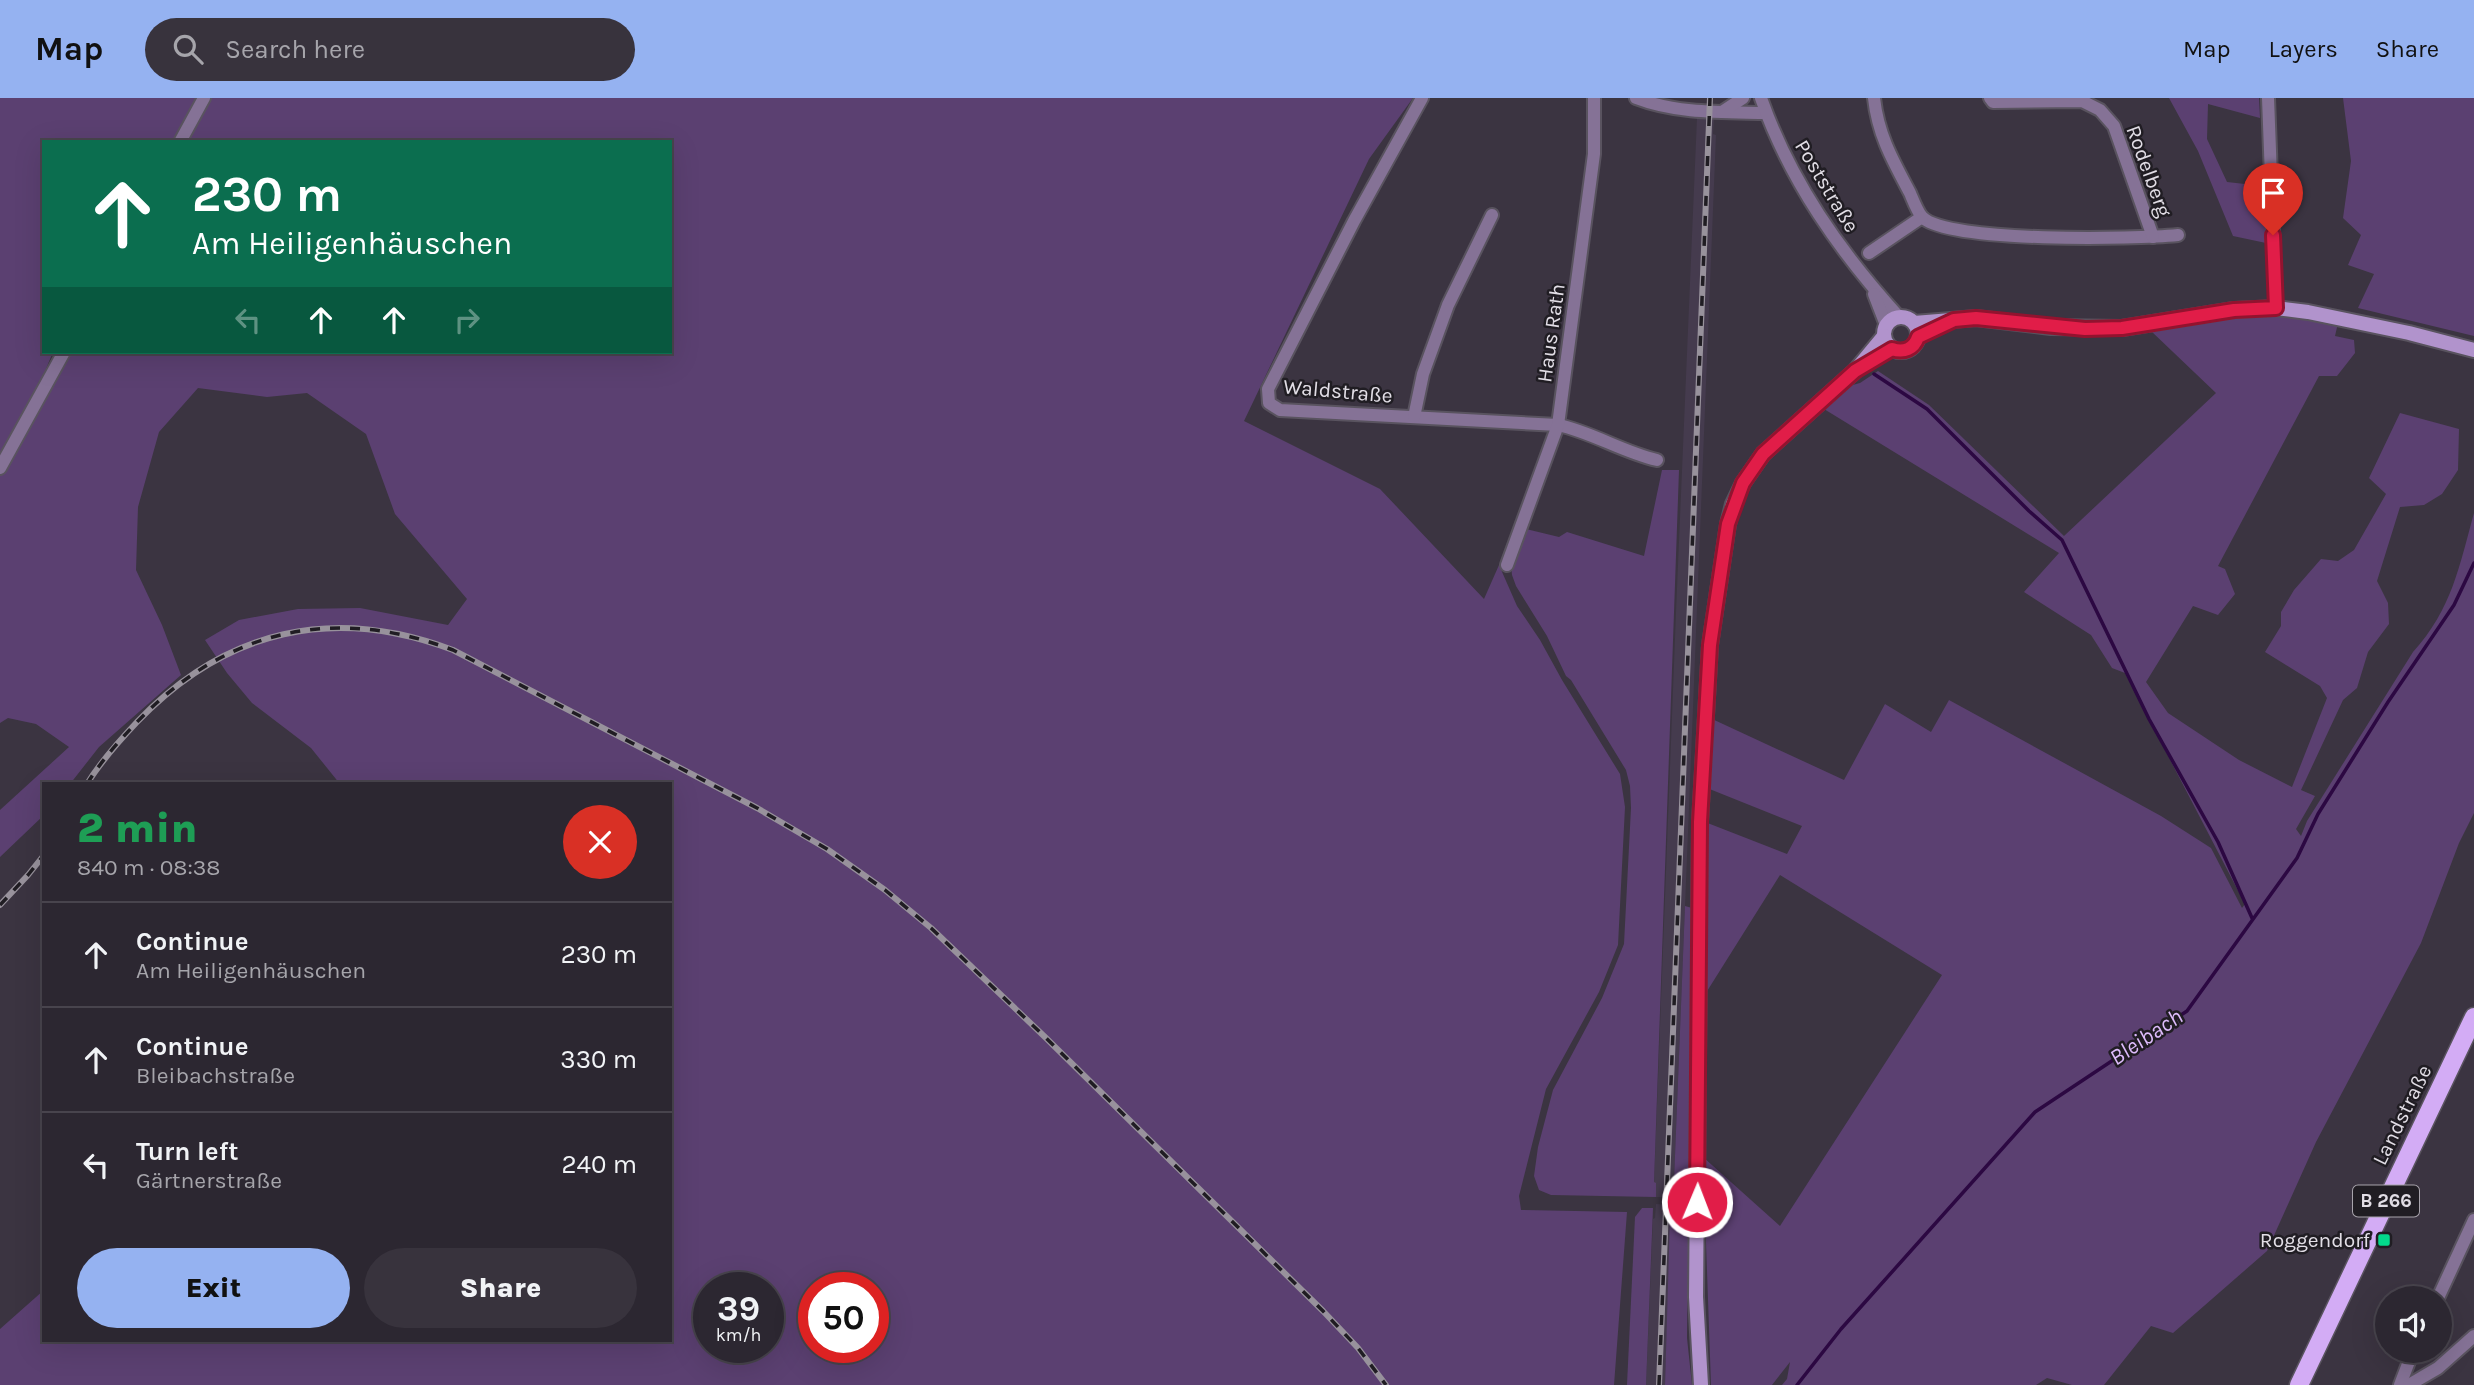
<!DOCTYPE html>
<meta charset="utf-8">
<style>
:root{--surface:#2c2731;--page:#38333d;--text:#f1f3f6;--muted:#a6a5ab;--line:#48444d;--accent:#95b2f1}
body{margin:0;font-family:Karla,sans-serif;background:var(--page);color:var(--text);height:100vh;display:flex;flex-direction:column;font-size:26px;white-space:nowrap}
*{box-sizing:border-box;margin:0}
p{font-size:23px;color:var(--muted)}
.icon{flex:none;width:38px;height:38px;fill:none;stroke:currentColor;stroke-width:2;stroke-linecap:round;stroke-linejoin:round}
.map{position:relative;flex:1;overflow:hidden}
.panel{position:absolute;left:42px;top:684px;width:630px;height:560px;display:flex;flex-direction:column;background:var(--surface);border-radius:0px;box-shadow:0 7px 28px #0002,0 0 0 2px var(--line)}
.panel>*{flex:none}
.hud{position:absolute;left:42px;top:42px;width:630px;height:214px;border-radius:0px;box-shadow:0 7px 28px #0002,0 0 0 2px var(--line);background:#0b6e4f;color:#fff;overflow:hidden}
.fabs{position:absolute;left:2375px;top:1188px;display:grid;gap:14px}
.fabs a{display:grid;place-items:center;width:77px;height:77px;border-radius:50%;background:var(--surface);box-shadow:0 7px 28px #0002,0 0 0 2px var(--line);font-size:35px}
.speed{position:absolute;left:693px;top:1174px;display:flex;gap:14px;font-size:35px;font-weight:700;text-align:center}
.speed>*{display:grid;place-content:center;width:91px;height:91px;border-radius:50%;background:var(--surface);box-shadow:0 7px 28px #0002,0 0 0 2px var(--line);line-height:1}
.speed small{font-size:18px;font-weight:400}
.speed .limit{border:10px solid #d22;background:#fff;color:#111}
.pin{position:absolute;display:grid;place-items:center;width:60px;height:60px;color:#fff;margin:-72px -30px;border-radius:50% 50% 50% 0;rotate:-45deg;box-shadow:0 0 7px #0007}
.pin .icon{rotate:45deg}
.me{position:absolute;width:77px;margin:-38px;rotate:1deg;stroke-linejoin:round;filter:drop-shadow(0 0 5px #0008)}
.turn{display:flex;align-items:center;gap:24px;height:147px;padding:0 35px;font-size:32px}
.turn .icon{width:91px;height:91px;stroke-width:2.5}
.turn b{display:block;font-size:49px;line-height:60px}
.lanes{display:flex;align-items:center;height:66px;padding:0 35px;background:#0003;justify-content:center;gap:35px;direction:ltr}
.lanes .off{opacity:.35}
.round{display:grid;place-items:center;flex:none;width:74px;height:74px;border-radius:37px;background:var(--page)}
.headline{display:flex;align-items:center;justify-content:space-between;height:119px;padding:0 35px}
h1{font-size:42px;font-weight:800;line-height:52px;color:#1e9e55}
.primary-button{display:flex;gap:14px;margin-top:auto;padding:14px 35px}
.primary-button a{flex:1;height:80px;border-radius:42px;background:var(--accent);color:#111;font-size:28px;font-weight:800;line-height:80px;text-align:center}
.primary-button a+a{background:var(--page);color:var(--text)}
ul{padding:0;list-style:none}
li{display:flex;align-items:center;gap:21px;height:105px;padding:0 35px;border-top:2px solid var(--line)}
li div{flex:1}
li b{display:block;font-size:26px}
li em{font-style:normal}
header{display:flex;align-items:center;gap:42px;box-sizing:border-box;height:98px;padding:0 35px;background:var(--accent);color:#111}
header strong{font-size:33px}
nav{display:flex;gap:38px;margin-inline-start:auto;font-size:24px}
.search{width:490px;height:63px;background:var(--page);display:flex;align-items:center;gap:18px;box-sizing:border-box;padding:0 24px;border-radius:38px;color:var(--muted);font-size:26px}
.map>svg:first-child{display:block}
.built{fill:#453b4e}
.green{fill:#5b4071;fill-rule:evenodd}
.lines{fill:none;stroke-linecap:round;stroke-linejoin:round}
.stream{stroke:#2c0842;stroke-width:3.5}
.minor-casing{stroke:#59535f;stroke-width:16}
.secondary-casing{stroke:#59535f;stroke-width:18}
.primary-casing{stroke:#59535f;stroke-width:21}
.minor{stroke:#857296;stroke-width:12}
.secondary{stroke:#b193cc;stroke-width:14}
.primary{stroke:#d3acf5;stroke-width:18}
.rail-casing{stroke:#98929c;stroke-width:6}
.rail{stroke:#201d23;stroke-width:3.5;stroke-dasharray:10;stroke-linecap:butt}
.route-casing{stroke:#92132f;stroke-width:18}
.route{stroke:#e11d48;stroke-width:12}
.poi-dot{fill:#03d98b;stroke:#201d23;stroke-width:2.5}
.labels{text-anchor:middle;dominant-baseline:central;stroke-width:5;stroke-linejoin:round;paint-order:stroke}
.shield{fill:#201d23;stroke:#a8a4ac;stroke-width:2}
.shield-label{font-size:19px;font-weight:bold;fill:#e2dee6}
.street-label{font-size:21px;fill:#e2dee6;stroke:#201d23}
.poi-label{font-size:21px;fill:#e2dee6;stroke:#201d23;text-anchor:end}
.water-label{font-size:23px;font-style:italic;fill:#ddbbfb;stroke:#201d23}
</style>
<header>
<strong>Map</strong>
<div class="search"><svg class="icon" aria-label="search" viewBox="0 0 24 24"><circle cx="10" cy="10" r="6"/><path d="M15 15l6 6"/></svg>Search here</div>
<nav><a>Map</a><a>Layers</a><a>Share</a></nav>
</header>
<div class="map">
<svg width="2474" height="1287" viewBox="0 0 2474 1287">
<rect width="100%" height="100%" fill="#3b3441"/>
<g class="built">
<polygon points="1697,20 1714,21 1713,36 1716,37 1674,1083 1671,1086 1671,1099 1656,1099 1656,1085 1654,1085 1676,514"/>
<polygon points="1656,1106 1670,1107 1671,1121 1665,1287 1646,1287 1653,1121 1655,1120"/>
</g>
<g class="green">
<path d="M 0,0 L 1413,0 L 1369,61 L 1244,323 L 1380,391 L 1484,501 L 1499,467 L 1517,508 L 1540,542 L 1562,582 L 1620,676 L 1625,709 L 1618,847 L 1599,894 L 1546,991 L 1519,1098 L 1521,1112 L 1627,1114 L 1614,1287 L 0,1287 L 0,1231 L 44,1192 L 44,1242 L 670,1242 L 670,686 L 340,686 L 311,650 L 252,605 L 227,575 L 205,542 L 239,522 L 298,511 L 360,510 L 448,527 L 467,501 L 395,416 L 366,336 L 307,295 L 267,299 L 198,290 L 159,334 L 138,409 L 136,472 L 162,527 L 181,577 L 99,649 L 70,686 L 44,686 L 44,717 L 0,759 L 0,712 L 69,649 L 36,626 L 8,620 L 0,625 ZM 44,44 L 670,44 L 670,254 L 61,254 L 21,331 L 53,254 L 44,254 ZM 709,1190 L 768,1190 L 768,1250 L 709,1250 ZM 814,1190 L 873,1190 L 873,1250 L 814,1250 Z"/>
<polygon points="2169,0 2259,0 2260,20 2208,6 2207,41 2227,84 2263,88 2266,145 2233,138 2198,53"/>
<polygon points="2343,0 2474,0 2474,238 2358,210 2374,176 2348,167 2361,137 2343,120 2351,63"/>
<path d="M 2268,216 L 2338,225 L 2335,238 L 2354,242 L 2355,255 L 2337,278 L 2319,278 L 2218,468 L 2225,471 L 2235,496 L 2218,517 L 2193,508 L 2146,584 L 2168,615 L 2239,662 L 2292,689 L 2327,600 L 2320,588 L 2265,554 L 2281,528 L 2281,514 L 2294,492 L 2321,461 L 2338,463 L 2354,452 L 2386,396 L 2369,380 L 2400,315 L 2459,331 L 2458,372 L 2442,396 L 2424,407 L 2400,409 L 2377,483 L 2388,505 L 2389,526 L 2368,554 L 2357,590 L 2343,602 L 2301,692 L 2315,698 L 2296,731 L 2301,738 L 2307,723 L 2413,554 C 2452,511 2459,469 2474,415 L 2474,715 L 2459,745 L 2421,845 L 2316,1044 L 2267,1153 L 2173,1235 L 2151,1228 L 2104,1287 L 2072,1287 L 2047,1280 L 2036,1287 L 1782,1287 L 1787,1281 L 1790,1264 L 1772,1287 L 1711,1287 L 1703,1059 L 1780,1128 L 1942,877 L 1780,777 L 1704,898 L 1705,724 L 1787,756 L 1802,728 L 1707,690 L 1710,620 L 1844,682 L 1885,606 L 1931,634 L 1949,602 L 2161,718 L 2211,750 L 2242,810 L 2245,806 L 2125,575 L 2112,570 L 2091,537 L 2024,494 L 2059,455 L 1824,311 L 1849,288 L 1860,285 L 1878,273 L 1929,307 L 2064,438 L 2216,295 L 2151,233 L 2227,218 Z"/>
<polygon points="1662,372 1679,372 1654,1084 1656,1085 1656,1099 1551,1097 1539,1092 1534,1078 1538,1049 1553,992 1602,900 1624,846 1631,710 1630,688 1626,672 1571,582 1566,578 1547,538 1516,488 1512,477 1511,467 1526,431 1559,439 1567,434 1644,458"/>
<polygon points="1685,808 1692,810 1687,1240 1692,1287 1665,1287 1671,1086 1674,1083"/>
<polygon points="1642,1110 1653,1110 1646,1287 1627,1287 1635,1119"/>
</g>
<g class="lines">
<g class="stream">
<polyline points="1874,276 1927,311 2029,413 2062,442 2149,621 2218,744 2252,820"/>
<polyline points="1797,1287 1841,1231 2035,1014 2187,913 2297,760 2318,716 2388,604 2454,507 2474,465"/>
</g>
<defs>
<g id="minor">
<path d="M 1422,0 L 1354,123 L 1268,291 L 1269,305 L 1280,312 L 1558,327 C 1592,334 1622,354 1657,362"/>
<path d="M 1636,0 C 1677,16 1723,14 1766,15"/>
<path d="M 1761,0 C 1790,83 1840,154 1899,219"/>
<path d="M 1874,0 C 1878,37 1893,63 1910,95 C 1913,102 1917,113 1922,119 C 1947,145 2137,141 2178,137"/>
<polyline points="1990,0 1993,4 2082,3 2100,12 2114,28 2153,139"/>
<polyline points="2268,0 2276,210"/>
<polyline points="1722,14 1743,0"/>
<polyline points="180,44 204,0"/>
<polyline points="1869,155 1922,119"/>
<polyline points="1874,196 1886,227"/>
<polyline points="1414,319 1423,276 1448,207 1492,117"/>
<polyline points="0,370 64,254"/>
<polyline points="1507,467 1558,327 1594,56 1594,0"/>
<polyline points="2438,1200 2474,1122"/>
<polyline points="2400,1287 2413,1253"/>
<polyline points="2409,1287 2438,1270 2474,1238"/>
</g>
<g id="secondary">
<circle cx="1901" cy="236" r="17"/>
<polyline points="1914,225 1976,220 2051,229 2122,230 2234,212 2276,210 2308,214 2409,235 2474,252"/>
<polyline points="1701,1287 1696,1199 1700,724 1710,547 1728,426 1733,406 1743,385 1763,356 1855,273 1884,238"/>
</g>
<polyline id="primary" points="2299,1287 2474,919"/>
</defs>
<use href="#minor" class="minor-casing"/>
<use href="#secondary" class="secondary-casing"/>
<use href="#primary" class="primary-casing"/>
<use href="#minor" class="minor"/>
<use href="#secondary" class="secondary"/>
<use href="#primary" class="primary"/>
<defs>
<g id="rail">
<path d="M 87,686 C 101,663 119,643 137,624 C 226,531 334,507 453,552 L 757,710 L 827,751 L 885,792 L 931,830 L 1046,940 L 1323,1213 L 1358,1250 L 1386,1287"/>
<polyline points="0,807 28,777 44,757"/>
<polyline points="1659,1287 1710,0"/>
</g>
</defs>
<use href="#rail" class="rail-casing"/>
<use href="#rail" class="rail"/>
</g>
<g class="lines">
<defs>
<path id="route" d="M 1697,1104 L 1700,724 L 1710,547 L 1728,426 L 1743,385 L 1763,356 L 1855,273 L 1892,251 C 1904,255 1914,251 1918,239 L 1954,222 L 1976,220 L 2085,231 L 2122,230 L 2234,212 L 2276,210 L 2273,137"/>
</defs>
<use href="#route" class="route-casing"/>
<use href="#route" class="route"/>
</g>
<rect class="poi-dot" x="2377" y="1135" width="14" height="14" rx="3.5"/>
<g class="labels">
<rect class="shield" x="2353" y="1087.5" width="66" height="31" rx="5"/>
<g class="shield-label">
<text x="2386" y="1103">B 266</text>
</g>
<g class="street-label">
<text transform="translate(2149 73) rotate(70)">Rodelberg</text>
<text transform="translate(1827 88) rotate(59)">Poststraße</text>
<text transform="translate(1551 235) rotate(-82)">Haus Rath</text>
<text transform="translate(1338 293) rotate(5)">Waldstraße</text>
<text transform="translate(2402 1017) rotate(-64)">Landstraße</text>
</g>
<g class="poi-label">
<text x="2370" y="1142">Roggendorf</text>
</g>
<g class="water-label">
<text transform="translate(2146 939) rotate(-34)">Bleibach</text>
</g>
</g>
</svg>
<div class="fabs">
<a><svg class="icon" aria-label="sound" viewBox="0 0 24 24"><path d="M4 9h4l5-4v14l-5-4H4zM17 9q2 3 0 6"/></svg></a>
</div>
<div class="speed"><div>39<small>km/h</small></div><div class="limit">50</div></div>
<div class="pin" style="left:2273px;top:137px;background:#d93025"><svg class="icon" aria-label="arrive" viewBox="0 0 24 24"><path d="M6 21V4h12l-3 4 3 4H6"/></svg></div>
<svg class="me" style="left:1697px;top:1104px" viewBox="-20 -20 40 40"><circle r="17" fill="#e11d48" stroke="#fff" stroke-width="3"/><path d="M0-11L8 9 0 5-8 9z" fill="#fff"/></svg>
<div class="hud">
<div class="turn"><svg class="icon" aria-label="ahead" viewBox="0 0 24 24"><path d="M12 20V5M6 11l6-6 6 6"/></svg><div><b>230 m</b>Am Heiligenhäuschen</div></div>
<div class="lanes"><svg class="icon off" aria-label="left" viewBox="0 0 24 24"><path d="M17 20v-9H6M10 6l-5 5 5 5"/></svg><svg class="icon" aria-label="ahead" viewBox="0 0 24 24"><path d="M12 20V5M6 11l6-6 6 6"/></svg><svg class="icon" aria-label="ahead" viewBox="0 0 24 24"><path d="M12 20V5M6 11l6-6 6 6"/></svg><svg class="icon off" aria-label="right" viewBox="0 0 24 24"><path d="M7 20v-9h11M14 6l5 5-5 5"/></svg></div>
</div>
<section class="panel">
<div class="headline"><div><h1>2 min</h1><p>840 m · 08:38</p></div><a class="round" style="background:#d93025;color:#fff"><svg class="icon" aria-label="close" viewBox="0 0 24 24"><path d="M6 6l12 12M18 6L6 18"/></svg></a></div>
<ul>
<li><svg class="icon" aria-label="ahead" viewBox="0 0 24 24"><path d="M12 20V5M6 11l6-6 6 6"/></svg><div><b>Continue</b><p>Am Heiligenhäuschen</p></div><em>230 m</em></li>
<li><svg class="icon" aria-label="ahead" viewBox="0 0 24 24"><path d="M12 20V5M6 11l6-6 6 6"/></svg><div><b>Continue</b><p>Bleibachstraße</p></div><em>330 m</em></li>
<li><svg class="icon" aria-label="left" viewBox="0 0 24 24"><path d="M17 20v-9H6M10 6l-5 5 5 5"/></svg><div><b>Turn left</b><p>Gärtnerstraße</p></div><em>240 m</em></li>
</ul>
<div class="primary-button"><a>Exit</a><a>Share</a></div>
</section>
</div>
